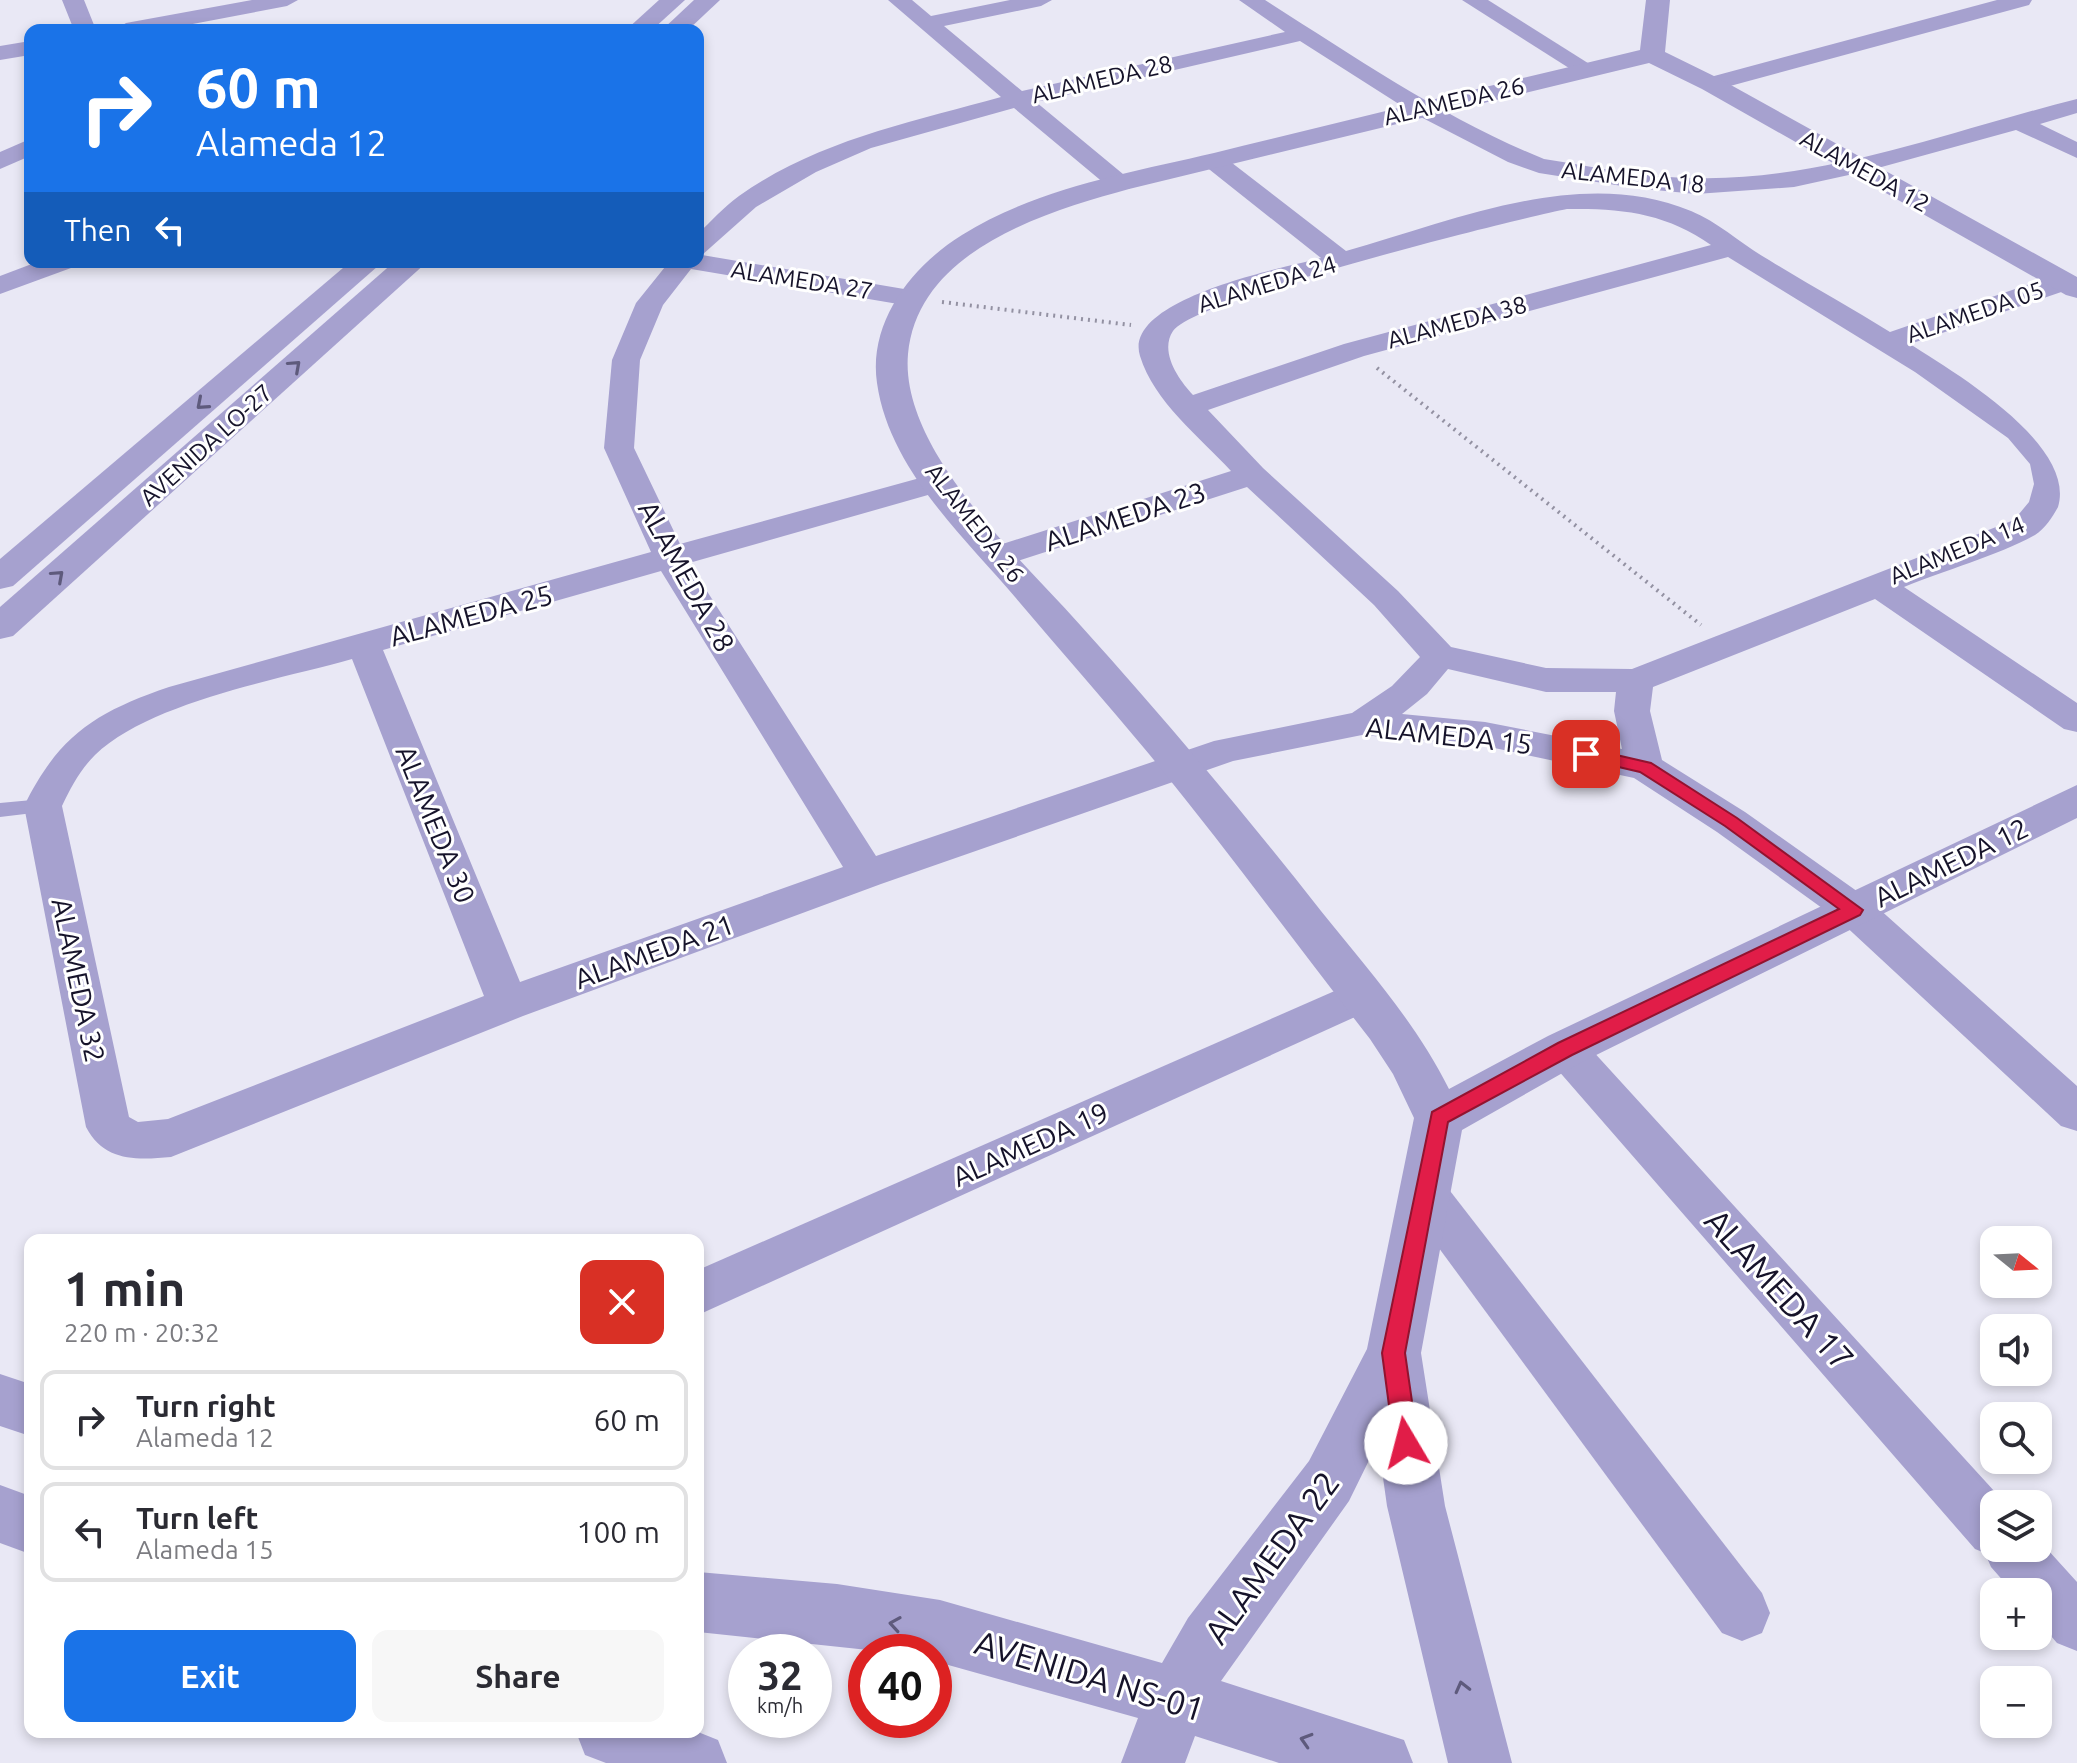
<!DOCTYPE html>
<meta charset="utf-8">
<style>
:root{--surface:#fff;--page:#f7f7f7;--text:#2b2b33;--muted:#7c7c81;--line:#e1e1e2;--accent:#1a73e8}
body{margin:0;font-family:Ubuntu,sans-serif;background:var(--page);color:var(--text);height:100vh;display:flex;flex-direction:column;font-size:30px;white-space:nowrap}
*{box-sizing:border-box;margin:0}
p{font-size:26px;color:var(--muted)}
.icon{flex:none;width:44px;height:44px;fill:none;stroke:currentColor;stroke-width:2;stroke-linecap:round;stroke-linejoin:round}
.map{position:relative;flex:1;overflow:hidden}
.panel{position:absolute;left:24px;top:1234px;width:680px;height:504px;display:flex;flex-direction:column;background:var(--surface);border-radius:16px;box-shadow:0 4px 12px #0003}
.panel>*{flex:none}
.banner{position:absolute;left:24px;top:24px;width:680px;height:244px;border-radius:16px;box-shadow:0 4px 12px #0003;background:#1a73e8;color:#fff;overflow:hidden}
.needle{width:52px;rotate:108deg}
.buttons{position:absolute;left:1980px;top:1226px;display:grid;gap:16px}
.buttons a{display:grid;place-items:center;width:72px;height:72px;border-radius:16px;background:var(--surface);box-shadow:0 4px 12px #0003;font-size:40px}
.speed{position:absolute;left:728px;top:1634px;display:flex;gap:16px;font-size:40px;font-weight:700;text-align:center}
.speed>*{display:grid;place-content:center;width:104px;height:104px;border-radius:50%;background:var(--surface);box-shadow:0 4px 12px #0003;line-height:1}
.speed small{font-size:20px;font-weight:400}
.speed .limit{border:12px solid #d22;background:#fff;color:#111}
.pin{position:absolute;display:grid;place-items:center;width:68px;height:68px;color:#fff;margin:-34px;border-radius:16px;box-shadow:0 4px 12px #0006}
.me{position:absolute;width:88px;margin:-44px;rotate:352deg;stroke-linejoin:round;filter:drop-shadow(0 0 6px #0008)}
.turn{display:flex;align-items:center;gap:28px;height:168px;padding:0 40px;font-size:36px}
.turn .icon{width:104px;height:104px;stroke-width:2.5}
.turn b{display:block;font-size:56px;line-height:68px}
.then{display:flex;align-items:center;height:76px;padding:0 40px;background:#0003;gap:16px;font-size:30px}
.round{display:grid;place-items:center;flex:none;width:84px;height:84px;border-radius:16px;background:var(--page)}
.head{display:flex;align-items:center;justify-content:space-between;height:136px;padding:0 40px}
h1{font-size:48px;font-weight:600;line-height:60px}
.cta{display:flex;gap:16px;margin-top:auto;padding:16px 40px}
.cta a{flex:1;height:92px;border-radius:16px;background:var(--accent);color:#fff;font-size:32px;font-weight:600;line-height:92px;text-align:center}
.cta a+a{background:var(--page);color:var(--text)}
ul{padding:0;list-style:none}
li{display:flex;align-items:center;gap:24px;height:100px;margin:0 16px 12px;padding:0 24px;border:4px solid var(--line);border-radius:16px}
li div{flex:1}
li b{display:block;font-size:30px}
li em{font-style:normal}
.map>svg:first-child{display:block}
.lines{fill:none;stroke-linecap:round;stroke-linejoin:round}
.path{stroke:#9391a2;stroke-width:4;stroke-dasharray:2 5;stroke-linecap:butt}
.service{fill:#a6a1cf;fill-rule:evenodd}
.minor{fill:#a6a1cf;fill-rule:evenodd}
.tertiary{fill:#a6a1cf;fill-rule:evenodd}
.oneway{stroke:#5e5a7c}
.route{fill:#e11d48;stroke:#92132f;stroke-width:2}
.labels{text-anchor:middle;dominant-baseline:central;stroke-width:6;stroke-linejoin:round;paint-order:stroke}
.far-street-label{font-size:24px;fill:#16132a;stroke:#fff}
.street-label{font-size:28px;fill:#16132a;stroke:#fff}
.near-street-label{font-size:34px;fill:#16132a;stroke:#fff}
</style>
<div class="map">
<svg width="2077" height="1763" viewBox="0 0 2077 1763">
<rect width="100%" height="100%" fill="#e9e8f5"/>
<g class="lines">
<g class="path">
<polyline points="942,302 1131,325"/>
<polyline points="1377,368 1701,625"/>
</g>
<polygon class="service" points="43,799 53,806 50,811 0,817 0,803"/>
<g class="minor">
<polygon points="62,0 84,0 96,30 74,30"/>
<polygon points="252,0 298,0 287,6 161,30 115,30 126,23"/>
<path d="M 888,0 L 912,0 L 931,16 L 1010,0 L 1052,0 L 1041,6 L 944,26 L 1022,91 L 1285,32 L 1239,0 L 1265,0 C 1355,57 1445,119 1544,159 C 1594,167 1645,178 1696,178 C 1826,181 1952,130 2077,99 L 2077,113 L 2040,124 L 2077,142 L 2077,158 L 2016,130 L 1867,171 L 1794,187 L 1696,194 L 1635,188 L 1539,173 L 1508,162 L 1413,113 L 1300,41 L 1036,102 L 1129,179 L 1133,184 L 1129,189 L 1111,189 L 1014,108 L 871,148 L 816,172 L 756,207 L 702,255 L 910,290 L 920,292 L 924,298 L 920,304 L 910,306 L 691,269 L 663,305 L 640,360 L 634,448 L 680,544 L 938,473 L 949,475 L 954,482 L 949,489 L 689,563 L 876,856 L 1214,741 L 1352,713 L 1392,686 L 1420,657 L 1374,605 L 1247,487 L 1011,563 L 999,566 L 987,563 L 982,556 L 987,549 L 1231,471 C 1200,437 1154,402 1140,356 C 1122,299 1283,268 1321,258 L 1205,166 L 1202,161 L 1205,156 L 1223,156 L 1346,251 C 1454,221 1580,165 1691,211 C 1720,223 1742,245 1769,260 C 1809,285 1850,307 1890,332 L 2053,276 L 2073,276 L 2077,282 L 2073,288 L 1910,344 C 1952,371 2077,444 2058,507 C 2053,516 2045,529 2035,535 C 1999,555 1943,571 1904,587 L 2077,703 L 2077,732 L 2064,729 L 1875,599 L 1653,687 L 1650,711 L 1662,760 L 1745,812 L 1868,899 L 2077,1086 L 2077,1131 L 2061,1126 L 1840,921 L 1717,832 L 1634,778 L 1485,746 L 1362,735 L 1233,761 L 881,884 L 523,1016 L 171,1157 C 137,1160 104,1162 86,1127 L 24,806 C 59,735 96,712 169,687 L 651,552 L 604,448 L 612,360 L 636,303 L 669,262 L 698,262 L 698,234 C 711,221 724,207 739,196 C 816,141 911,122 1001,97 ZM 1567,209 C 1621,208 1666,213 1711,245 L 1344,344 L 1193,395 C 1179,380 1159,352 1173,331 C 1195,299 1512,220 1567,209 ZM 1728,257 L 1915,372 L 2008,438 L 2030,464 L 2034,484 L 2029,502 L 2014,520 L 1632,669 L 1546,668 L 1451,647 L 1398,591 L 1263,468 L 1208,410 L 1364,356 ZM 661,571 L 843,867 L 520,982 L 383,650 ZM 352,659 L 484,996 L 168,1119 L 138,1122 L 129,1117 L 62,806 C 71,787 80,770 95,755 C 150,702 278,680 352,659 ZM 1448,669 L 1546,692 L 1616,692 L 1614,711 L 1622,749 L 1485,722 L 1402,714 L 1427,694 Z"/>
<polygon points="1462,0 1488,0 1599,70 1596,75 1580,75"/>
<polygon points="1997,0 2032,0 2029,5 1719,89 1711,91 1699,84 1703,79"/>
<polygon points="30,41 30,55 0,60 0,46"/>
<polygon points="30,139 30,156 0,169 0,152"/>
<polygon points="37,262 74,262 71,268 0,294 0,276"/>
<polygon points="1362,979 1377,983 1383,995 1377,1007 698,1315 698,1270"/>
<polygon points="1565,1032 1580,1037 2006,1504 1994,1504 1994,1548 2038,1548 2038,1539 2077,1582 2077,1651 2057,1643 2038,1621 2038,1592 2013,1592 1991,1567 1985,1553 1975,1549 1550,1061 1543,1049 1550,1037"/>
<polygon points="1424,1172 1440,1178 1762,1593 1770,1613 1762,1633 1742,1641 1722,1633 1408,1206 1401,1192 1408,1178"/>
</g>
<g class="tertiary">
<polygon points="659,0 685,0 652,30 626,30"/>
<polygon points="694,0 720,0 688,30 662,30"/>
<path d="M 1646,0 L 1670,0 L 1665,52 L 1720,79 L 2077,277 L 2077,298 L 2066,295 L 1702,89 L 1649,63 L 1129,189 C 1045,212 918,250 908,354 C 905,389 919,423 936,453 C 973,517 1032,571 1081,626 C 1164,718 1244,813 1321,911 C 1367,968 1416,1023 1449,1089 L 1548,1036 L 2077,785 L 2077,818 L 1582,1062 L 1462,1130 L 1421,1353 L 1445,1506 L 1512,1763 L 1448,1763 L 1387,1506 L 1378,1442 L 1349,1501 L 1221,1681 L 1404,1740 L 1413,1763 L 1279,1763 L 1195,1736 L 1185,1763 L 1121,1763 L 1138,1718 L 934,1661 L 934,1652 L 887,1652 L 698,1632 L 698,1572 L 837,1584 L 940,1600 L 1162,1663 L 1188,1618 L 1309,1461 L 1367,1349 L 1414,1118 L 1393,1074 L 1370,1039 C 1296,944 1225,847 1149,754 C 1105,701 1059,649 1015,597 C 962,535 889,468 877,383 C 868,322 912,266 962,235 C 1037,188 1129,173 1214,153 C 1356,118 1498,84 1640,50 Z"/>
<polygon points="350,262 375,262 378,266 13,586 0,589 0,559"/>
<polygon points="394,262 427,262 13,636 0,639 0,607"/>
<polygon points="0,1374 30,1384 30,1436 0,1426"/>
<polygon points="0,1485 30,1496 30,1554 0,1543"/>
<polygon points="576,1732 698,1732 718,1740 727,1763 606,1763 585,1755"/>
</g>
</g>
<defs><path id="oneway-chevron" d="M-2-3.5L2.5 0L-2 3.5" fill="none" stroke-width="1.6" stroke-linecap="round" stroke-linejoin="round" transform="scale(2)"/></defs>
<g class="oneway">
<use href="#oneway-chevron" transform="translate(295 366) rotate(-42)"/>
<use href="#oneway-chevron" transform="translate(202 404) rotate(139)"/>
<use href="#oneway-chevron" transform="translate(58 576) rotate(-42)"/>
<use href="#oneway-chevron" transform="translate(895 1624) rotate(-171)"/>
<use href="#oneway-chevron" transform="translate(1462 1687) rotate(-104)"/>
<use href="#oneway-chevron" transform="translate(1306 1740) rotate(-163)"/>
</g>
<polygon class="route" points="1586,748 1651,763 1737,818 1863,910 1860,915 1572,1055 1448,1122 1405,1353 1418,1443 1414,1451 1406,1454 1398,1451 1394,1443 1382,1353 1432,1112 1558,1043 1839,909 1725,826 1640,772 1580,758 1578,754"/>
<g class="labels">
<g class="far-street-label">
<text transform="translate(1102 79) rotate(-13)">ALAMEDA 28</text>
<text transform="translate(1454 101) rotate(-13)">ALAMEDA 26</text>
<text transform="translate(1865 171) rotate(29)">ALAMEDA 12</text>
<text transform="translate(1633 177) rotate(6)">ALAMEDA 18</text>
<text transform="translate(802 280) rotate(9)">ALAMEDA 27</text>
<text transform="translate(1267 284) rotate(-17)">ALAMEDA 24</text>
<text transform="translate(1975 312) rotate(-19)">ALAMEDA 05</text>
<text transform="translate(1457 322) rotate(-15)">ALAMEDA 38</text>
<text transform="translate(206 445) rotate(-42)">AVENIDA LO-27</text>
<text transform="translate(975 523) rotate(52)">ALAMEDA 26</text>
<text transform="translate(1957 550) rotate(-22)">ALAMEDA 14</text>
</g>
<g class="street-label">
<text transform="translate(1125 516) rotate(-18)">ALAMEDA 23</text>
<text transform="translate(687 576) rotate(61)">ALAMEDA 28</text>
<text transform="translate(471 615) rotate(-15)">ALAMEDA 25</text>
<text transform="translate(1449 735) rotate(6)">ALAMEDA 15</text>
<text transform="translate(436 824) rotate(68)">ALAMEDA 30</text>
<text transform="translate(1951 862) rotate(-26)">ALAMEDA 12</text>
<text transform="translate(654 951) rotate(-20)">ALAMEDA 21</text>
<text transform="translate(79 980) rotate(78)">ALAMEDA 32</text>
<text transform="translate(1030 1144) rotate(-24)">ALAMEDA 19</text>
</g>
<g class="near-street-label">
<text transform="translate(1780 1289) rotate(48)">ALAMEDA 17</text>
<text transform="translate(1271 1557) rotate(-54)">ALAMEDA 22</text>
<text transform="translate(1090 1675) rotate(17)">AVENIDA NS-01</text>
</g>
</g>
</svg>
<div class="buttons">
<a><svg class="needle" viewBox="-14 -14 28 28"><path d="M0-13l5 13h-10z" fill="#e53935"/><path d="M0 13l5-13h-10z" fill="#7c7c81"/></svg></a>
<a><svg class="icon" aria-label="sound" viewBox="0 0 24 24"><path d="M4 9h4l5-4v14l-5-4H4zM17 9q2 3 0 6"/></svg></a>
<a><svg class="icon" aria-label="search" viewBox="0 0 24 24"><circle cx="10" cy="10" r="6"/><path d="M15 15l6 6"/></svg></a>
<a><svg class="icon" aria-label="layers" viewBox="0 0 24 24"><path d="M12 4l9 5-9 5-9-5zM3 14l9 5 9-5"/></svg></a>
<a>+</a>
<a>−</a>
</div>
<div class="speed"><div>32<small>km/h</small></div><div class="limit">40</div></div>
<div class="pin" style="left:1586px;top:754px;background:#d93025"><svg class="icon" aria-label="arrive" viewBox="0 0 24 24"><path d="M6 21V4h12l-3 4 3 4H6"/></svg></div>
<svg class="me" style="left:1406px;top:1443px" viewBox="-20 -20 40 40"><circle r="19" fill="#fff"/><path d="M0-13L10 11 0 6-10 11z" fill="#e11d48"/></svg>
<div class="banner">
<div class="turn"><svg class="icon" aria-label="right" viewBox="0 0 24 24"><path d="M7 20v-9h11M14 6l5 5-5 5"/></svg><div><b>60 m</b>Alameda 12</div></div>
<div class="then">Then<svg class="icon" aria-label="left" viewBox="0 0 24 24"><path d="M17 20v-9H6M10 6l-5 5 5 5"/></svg></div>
</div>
<section class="panel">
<div class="head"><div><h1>1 min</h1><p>220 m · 20:32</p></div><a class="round" style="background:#d93025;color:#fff"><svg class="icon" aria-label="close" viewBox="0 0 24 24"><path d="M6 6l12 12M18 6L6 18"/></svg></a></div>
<ul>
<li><svg class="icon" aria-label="right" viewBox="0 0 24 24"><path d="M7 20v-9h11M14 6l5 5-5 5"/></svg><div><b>Turn right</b><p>Alameda 12</p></div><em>60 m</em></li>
<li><svg class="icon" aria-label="left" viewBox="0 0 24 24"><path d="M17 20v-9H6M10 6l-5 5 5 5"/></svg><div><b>Turn left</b><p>Alameda 15</p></div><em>100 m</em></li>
</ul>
<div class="cta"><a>Exit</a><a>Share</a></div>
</section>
</div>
